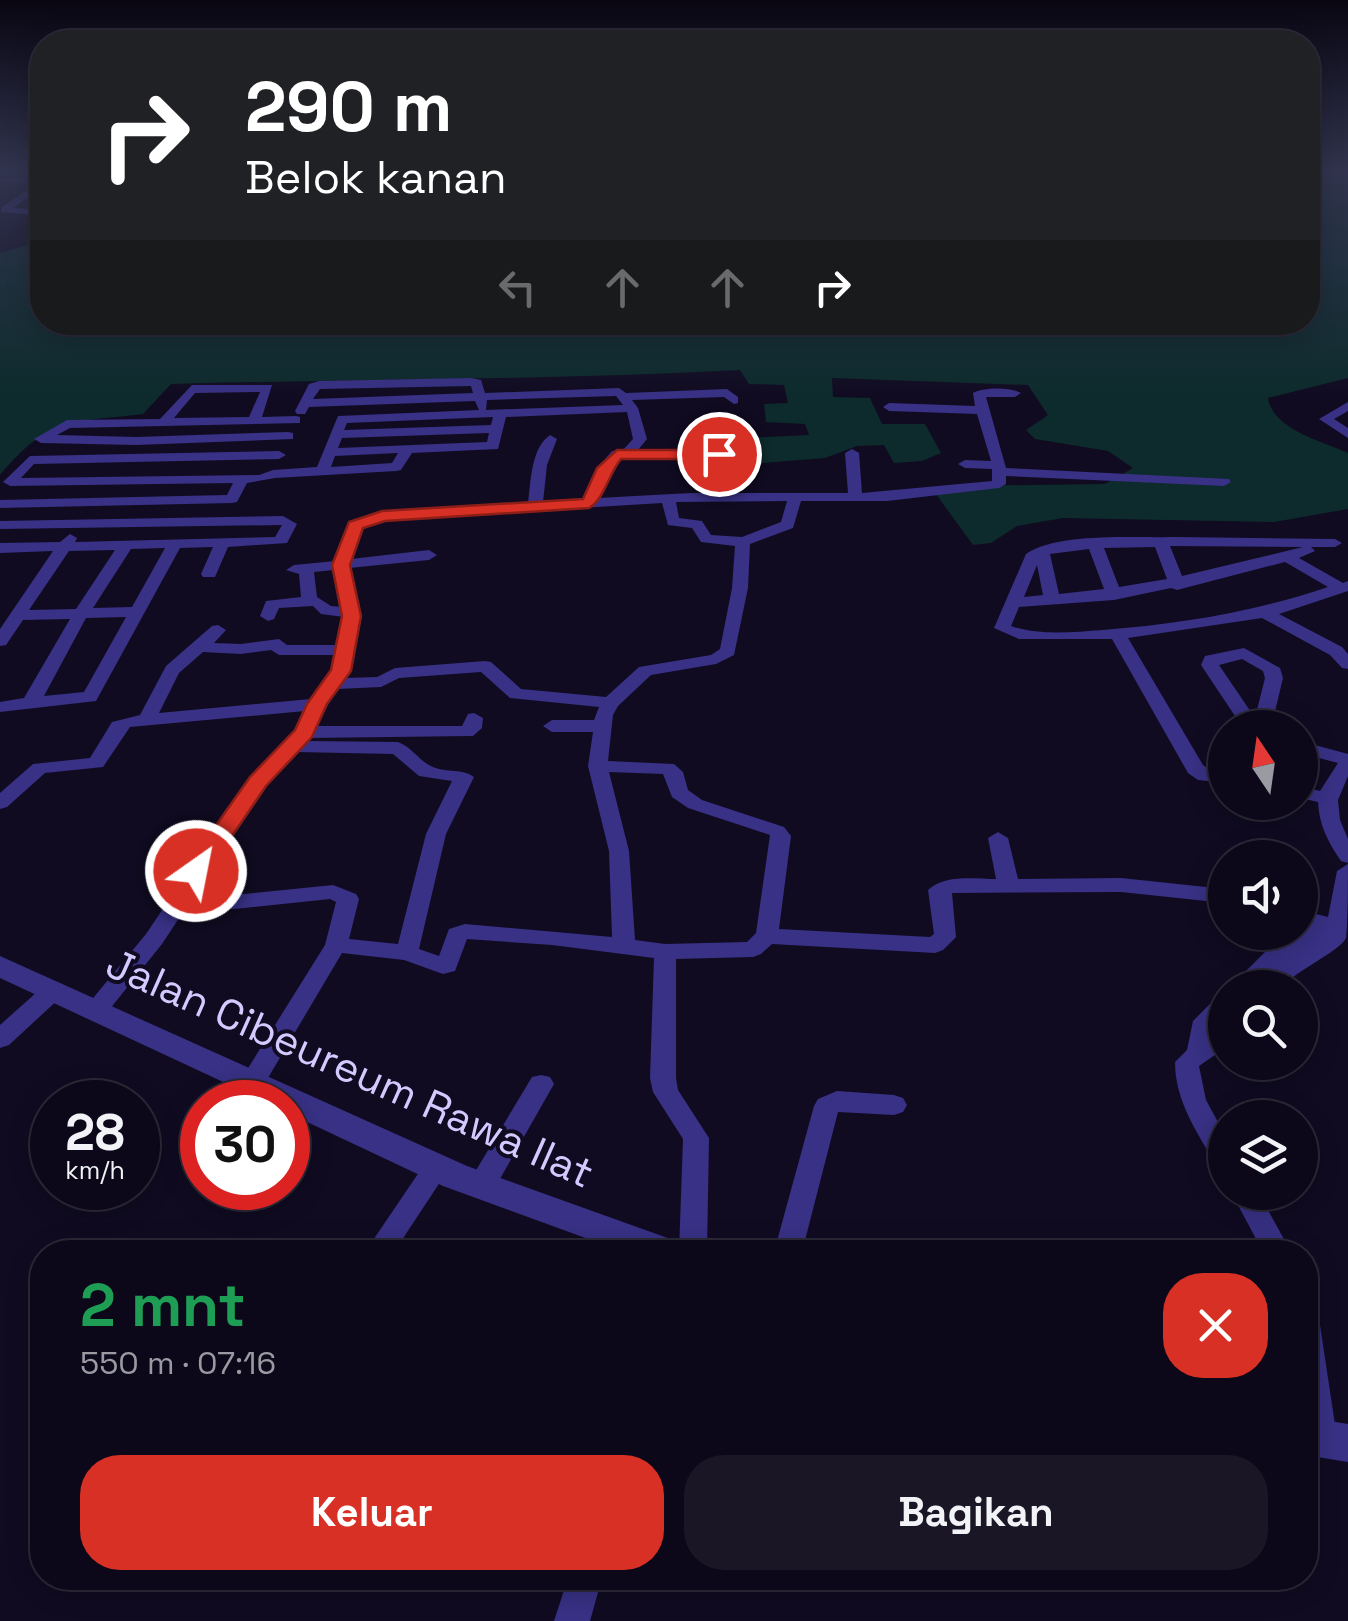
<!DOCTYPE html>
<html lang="id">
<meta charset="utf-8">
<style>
:root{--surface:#0c0819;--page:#1a1626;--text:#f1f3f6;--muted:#9a9aa2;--line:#2c2938;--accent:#d93025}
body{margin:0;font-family:"Space Grotesk",sans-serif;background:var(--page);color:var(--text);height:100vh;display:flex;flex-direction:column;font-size:38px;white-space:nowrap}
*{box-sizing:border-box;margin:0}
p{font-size:32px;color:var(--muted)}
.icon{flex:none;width:55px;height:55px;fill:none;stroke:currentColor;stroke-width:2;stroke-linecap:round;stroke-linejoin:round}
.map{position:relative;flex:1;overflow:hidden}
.panel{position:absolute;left:30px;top:1240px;width:1288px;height:350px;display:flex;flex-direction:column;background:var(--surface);border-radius:40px;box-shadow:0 5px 25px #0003,0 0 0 2px var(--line)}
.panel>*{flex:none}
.hud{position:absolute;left:30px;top:30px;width:1290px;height:305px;border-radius:40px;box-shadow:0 5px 25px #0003,0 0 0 2px var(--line);background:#202124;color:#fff;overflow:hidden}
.needle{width:65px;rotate:347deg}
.buttons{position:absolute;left:1208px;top:710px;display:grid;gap:20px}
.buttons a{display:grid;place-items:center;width:110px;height:110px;border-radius:50%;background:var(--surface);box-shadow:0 5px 25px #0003,0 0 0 2px var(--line);font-size:50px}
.speed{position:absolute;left:30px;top:1080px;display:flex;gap:20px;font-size:50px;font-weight:700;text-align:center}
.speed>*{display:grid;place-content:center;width:130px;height:130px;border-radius:50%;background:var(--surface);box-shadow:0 5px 25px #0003,0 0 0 2px var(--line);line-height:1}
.speed small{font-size:25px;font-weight:400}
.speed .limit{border:15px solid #d22;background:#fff;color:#111}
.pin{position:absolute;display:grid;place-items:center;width:85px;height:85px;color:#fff;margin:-42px;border:5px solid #fff;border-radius:50%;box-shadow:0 2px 10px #0007}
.me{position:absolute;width:110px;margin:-55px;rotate:33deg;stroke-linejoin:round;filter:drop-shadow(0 0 8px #0008)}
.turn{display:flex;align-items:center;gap:35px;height:210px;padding:0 50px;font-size:45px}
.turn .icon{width:130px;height:130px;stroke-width:2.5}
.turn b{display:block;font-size:70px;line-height:85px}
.lanes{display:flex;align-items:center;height:95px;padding:0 50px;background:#0003;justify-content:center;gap:50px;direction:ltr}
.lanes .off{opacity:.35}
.round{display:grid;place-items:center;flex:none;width:105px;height:105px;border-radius:40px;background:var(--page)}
.summary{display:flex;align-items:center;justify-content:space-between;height:170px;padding:0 50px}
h1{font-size:60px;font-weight:600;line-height:75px;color:#1e9e55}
.cta{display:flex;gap:20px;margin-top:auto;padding:20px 50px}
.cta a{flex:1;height:115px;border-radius:40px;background:var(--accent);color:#fff;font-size:40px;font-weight:600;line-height:115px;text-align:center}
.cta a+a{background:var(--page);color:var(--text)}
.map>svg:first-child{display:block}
.green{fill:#0d2b2c}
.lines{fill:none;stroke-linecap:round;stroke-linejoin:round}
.minor{fill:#383185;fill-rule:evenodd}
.tertiary{fill:#383185;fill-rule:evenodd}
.route{fill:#d93025;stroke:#8d1f18;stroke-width:2.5}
.labels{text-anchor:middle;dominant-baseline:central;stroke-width:8;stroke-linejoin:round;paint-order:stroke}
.near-street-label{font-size:42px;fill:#d3cbff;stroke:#100b21}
</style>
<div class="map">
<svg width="1348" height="1621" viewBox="0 0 1348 1621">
<rect width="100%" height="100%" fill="#100b21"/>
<path class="green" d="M 1308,170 L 1348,170 L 1348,378 L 1268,398 C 1273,430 1322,441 1348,453 L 1348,509 L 1274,522 L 1063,518 L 1017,526 L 991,543 L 973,545 L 933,490 L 948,486 L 1105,484 L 1133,468 L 1108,451 L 1035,439 L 1026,430 L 1048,415 L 1028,385 L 832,378 L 833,397 L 870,398 L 882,424 L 925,424 L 941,453 L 922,461 L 894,463 L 884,445 L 857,446 L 825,458 L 749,464 L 743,438 L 809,435 L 805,424 L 766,422 L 764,404 L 788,403 L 784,385 L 749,384 L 740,370 C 550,380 360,379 171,384 L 143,414 C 70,423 51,415 0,475 L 0,253 L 42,241 L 42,322 L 1308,322 Z"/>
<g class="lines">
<g class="minor">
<polygon points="0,178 42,179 42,187 13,208 33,209 42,205 42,211 34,215 1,212 1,208 37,183 0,182"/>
<path d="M 471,378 L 481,380 L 485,393 L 619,388 L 626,393 L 727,389 L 738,397 L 738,403 L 734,404 L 724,397 L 632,400 L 638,408 L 647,439 L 638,450 L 739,450 L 746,454 L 739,458 L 621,458 L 608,472 L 598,498 L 691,493 L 848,493 L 845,453 L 852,449 L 859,453 L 862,493 L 992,481 L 992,469 L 965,468 L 958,464 L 965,460 L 991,461 L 977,414 L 889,411 L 883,407 L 889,403 L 975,406 L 973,393 C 983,387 1011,387 1021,393 L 1015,397 L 986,397 L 1006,468 L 1229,479 L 1231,482 L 1224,486 L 1006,476 L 1006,484 L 999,488 L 887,501 L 801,501 L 793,528 L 750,544 L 748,588 L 734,655 L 716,664 L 651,675 L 618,706 L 613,715 L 608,761 L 674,764 L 683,772 L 688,790 L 702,800 L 784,827 L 791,836 L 779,929 L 930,937 L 934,934 L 928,890 C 945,874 974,879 996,879 L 988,838 L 998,832 L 1008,838 L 1018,879 L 1121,878 L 1225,889 L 1225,903 L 1121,892 L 952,893 L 956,937 L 943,950 L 935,953 L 772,944 L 761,954 L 753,957 L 676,959 L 676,1078 L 678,1090 L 709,1138 L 707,1252 L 679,1252 L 683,1139 L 653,1092 L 650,1078 L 654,958 L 552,945 L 467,939 L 455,971 L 443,974 L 404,960 L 342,953 L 262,1088 L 253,1090 L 244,1088 L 240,1081 L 325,945 L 336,902 L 330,899 L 234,909 L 187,906 L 162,944 L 105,1015 L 89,1015 L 85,1009 L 89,1003 L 146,934 L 251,778 L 296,730 L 305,711 L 130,727 L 103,767 L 45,773 L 7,807 L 0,809 L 0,793 L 33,764 L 90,758 L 112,722 L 140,715 L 166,666 L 212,626 L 218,625 L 226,630 L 214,643 L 241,644 L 279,639 L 287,645 L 338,645 L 344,617 L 321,614 L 313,606 L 279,608 L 274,619 L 268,621 L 260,616 L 266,601 L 301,597 L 299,574 L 286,570 L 294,565 L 335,561 L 350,522 L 383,512 L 528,503 C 531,481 531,448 550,435 L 557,439 L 547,465 L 543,502 L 583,499 L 595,471 L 612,451 L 623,450 L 633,439 L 627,412 L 506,417 L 498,449 L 412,453 L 401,470 L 396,471 L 275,478 L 247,483 L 237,502 L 232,503 L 0,508 L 0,500 L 227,495 L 233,483 L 10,486 L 3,482 L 30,456 L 279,451 L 286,455 L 279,459 L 34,464 L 21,478 L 259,475 L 273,470 L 317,467 L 338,416 L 479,410 L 475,401 L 309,407 L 305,414 L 297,414 L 295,411 L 309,384 L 319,381 ZM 471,386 L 473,393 L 313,399 L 320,389 ZM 616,396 L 623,405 L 486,410 L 487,400 ZM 493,417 L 491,425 L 344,430 L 347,423 ZM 489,433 L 487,442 L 338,448 L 342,438 ZM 398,453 L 392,463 L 331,467 L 335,456 ZM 787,501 L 781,522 L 742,537 L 711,535 L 702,521 L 679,518 L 676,502 ZM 662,503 L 668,525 L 692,528 L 701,542 L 735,546 L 732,588 L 720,649 L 711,655 L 639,667 L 606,697 L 521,689 L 491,662 L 485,661 L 395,668 L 377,677 L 345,678 L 350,671 L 360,617 L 349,568 L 429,560 L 437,555 L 429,550 L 351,559 L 361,528 L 384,520 ZM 334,570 L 342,607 L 331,606 L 317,597 L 314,572 ZM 271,650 L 279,655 L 336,655 L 332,671 L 311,699 L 159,713 L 179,673 L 203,652 L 241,654 ZM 481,672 L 510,698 L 599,707 L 594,720 L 552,720 L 543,726 L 552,732 L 593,732 L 588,766 L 609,851 L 612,937 L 465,924 L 449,929 L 439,956 L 419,949 L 446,834 L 474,777 C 462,768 447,773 433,767 C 420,762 412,747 398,742 L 306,741 L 309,738 L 473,736 L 482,728 L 483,718 L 474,713 L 468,714 L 462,726 L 316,726 L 337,689 L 381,687 L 399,678 ZM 296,752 L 393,754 L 419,776 L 452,781 L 426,834 L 398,944 L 349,939 L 359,899 L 356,894 L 333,885 L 234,895 L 196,892 L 265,786 ZM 609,772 L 663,774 L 672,797 L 688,808 L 770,835 L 756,933 L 747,942 L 665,944 L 635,940 L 629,851 Z"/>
<path d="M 272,385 L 262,417 L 296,416 L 300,417 L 300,423 L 70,428 L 57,435 L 136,437 L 288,432 L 293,433 L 293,439 L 136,445 L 41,443 L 34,439 L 67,420 L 160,419 L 192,385 ZM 260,392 L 249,417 L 174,418 L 195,393 Z"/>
<polygon points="1348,402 1348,411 1334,419 1348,428 1348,438 1319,419"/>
<path d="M 283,516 L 297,524 L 287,543 L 228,547 L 215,577 L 203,577 L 201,574 L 213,547 L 180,548 L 96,701 L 0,712 L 0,702 L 24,698 L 70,619 L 23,620 L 6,645 L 0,646 L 0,629 L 53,551 L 0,553 L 0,543 L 60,542 L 70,534 L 77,538 L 75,542 L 275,537 L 282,525 L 0,529 L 0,521 ZM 165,548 L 132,607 L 93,608 L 131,549 ZM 115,550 L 76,609 L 29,610 L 69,551 ZM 126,617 L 84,692 L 44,696 L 86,618 Z"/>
<path d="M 1176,537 L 1335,539 L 1342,543 L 1335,547 L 1311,547 L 1315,551 L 1299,558 L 1343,583 L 1348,581 L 1348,591 L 1279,614 L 1342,647 L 1348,654 L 1348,669 L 1342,668 L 1330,655 L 1262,618 L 1128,638 L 1203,765 L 1210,770 L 1225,771 L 1225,783 L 1198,780 L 1188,773 L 1112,639 L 1019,639 L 994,628 L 1026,554 C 1057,532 1136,538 1176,537 ZM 1170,546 L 1303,547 L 1182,576 ZM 1155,547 L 1167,579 L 1119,587 L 1104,548 ZM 1089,549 L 1104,589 L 1059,594 L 1050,554 ZM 1285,562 L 1328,587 C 1254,612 1180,624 1103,630 C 1073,632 1039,636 1011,626 L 1019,607 L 1114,600 L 1171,588 L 1177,590 ZM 1037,565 L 1043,595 L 1024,597 Z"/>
<path d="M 1244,648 L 1280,668 L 1283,678 L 1271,728 L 1243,728 L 1201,665 L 1205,656 ZM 1242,659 L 1263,671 L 1265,678 L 1255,718 L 1219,665 Z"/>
<path d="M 1300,741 L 1348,754 L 1348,776 L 1338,800 L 1340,820 L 1348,839 L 1348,863 L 1341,861 C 1328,842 1319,825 1318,802 L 1300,798 L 1300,786 L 1320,791 L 1338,763 L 1300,753 Z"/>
<path d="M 1348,864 C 1348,882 1348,923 1346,938 C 1339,952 1296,970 1281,988 L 1257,988 L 1261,981 L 1254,988 L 1229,988 L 1265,952 L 1307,926 L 1300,924 L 1300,910 L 1328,917 L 1337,871 Z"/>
<polygon points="54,982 62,984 66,990 62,996 9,1045 0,1048 0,1025 46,984"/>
<path d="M 1225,995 L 1225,1018 L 1213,1032 L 1225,1027 L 1225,1048 L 1199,1066 L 1206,1100 L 1225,1135 L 1225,1169 L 1216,1165 C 1197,1132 1175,1101 1175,1062 L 1187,1050 L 1193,1021 L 1217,997 Z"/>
<polygon points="541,1075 550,1077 554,1084 492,1193 482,1196 472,1193 468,1185 472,1177 532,1077"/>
<polygon points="837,1091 894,1095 903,1098 907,1105 903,1112 894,1115 838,1112 802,1252 774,1252 814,1106 818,1099"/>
<polygon points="437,1156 446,1159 450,1167 394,1252 365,1252 428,1159"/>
<polygon points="1231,1192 1258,1192 1291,1252 1263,1252"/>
<polygon points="604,1220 614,1224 618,1232 609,1252 581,1252 594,1224"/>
<polygon points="1305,1312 1315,1316 1320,1325 1337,1438 1332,1449 1321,1453 1310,1449 1305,1437"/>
<polygon points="568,1578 602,1578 590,1621 554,1621"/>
</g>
<g class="tertiary">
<polygon points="0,956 467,1166 676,1241 682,1252 624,1252 443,1186 288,1113 288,1102 266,1102 0,978"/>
<polygon points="1305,1417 1348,1424 1348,1462 1305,1455"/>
</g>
</g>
<linearGradient id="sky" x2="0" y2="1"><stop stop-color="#090612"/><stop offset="0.43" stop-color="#31344e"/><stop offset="1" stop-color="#31344e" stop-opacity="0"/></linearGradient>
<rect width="1348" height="397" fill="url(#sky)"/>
<path class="route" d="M 617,450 L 719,450 L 727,454 L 719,459 L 621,459 C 609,473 604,500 589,508 L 385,521 L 363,528 L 350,565 L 361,616 L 351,671 L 327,704 L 312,737 L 266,786 L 205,876 L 188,876 L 184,871 L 188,865 L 250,777 L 295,730 L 307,704 L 331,670 L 342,616 L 332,565 L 349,522 L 382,511 L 583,499 L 597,468 Z"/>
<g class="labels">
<g class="near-street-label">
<text transform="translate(350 1068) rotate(24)">Jalan Cibeureum Rawa Ilat</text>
</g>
</g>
</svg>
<div class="buttons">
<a><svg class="needle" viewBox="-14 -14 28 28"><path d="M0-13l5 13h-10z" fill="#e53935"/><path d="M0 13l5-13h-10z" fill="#9a9aa2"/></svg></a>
<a><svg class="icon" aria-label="sound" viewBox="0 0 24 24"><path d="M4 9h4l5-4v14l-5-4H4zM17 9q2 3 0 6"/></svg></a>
<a><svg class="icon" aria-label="search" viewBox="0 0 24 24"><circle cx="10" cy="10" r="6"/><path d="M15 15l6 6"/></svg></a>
<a><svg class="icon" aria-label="layers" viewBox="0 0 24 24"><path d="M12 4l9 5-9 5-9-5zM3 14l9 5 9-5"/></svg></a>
</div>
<div class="speed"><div>28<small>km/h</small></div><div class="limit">30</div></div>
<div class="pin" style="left:719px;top:454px;background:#d93025"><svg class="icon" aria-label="arrive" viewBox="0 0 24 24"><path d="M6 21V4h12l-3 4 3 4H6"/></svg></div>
<svg class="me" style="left:196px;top:871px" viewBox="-20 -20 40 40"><circle r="17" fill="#d93025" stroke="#fff" stroke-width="3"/><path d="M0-11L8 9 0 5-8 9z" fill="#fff"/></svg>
<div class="hud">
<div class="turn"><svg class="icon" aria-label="right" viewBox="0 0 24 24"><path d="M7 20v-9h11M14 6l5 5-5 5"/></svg><div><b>290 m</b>Belok kanan</div></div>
<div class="lanes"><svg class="icon off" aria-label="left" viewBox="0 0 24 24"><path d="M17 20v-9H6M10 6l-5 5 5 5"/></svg><svg class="icon off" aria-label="ahead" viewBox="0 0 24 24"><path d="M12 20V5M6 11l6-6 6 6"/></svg><svg class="icon off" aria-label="ahead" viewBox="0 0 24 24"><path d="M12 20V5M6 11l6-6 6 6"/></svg><svg class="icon" aria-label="right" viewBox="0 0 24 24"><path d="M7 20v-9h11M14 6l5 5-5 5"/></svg></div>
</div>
<section class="panel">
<div class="summary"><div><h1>2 mnt</h1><p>550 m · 07:16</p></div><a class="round" style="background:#d93025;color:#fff"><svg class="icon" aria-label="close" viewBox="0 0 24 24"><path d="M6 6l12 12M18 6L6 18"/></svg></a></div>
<div class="cta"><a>Keluar</a><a>Bagikan</a></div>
</section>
</div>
